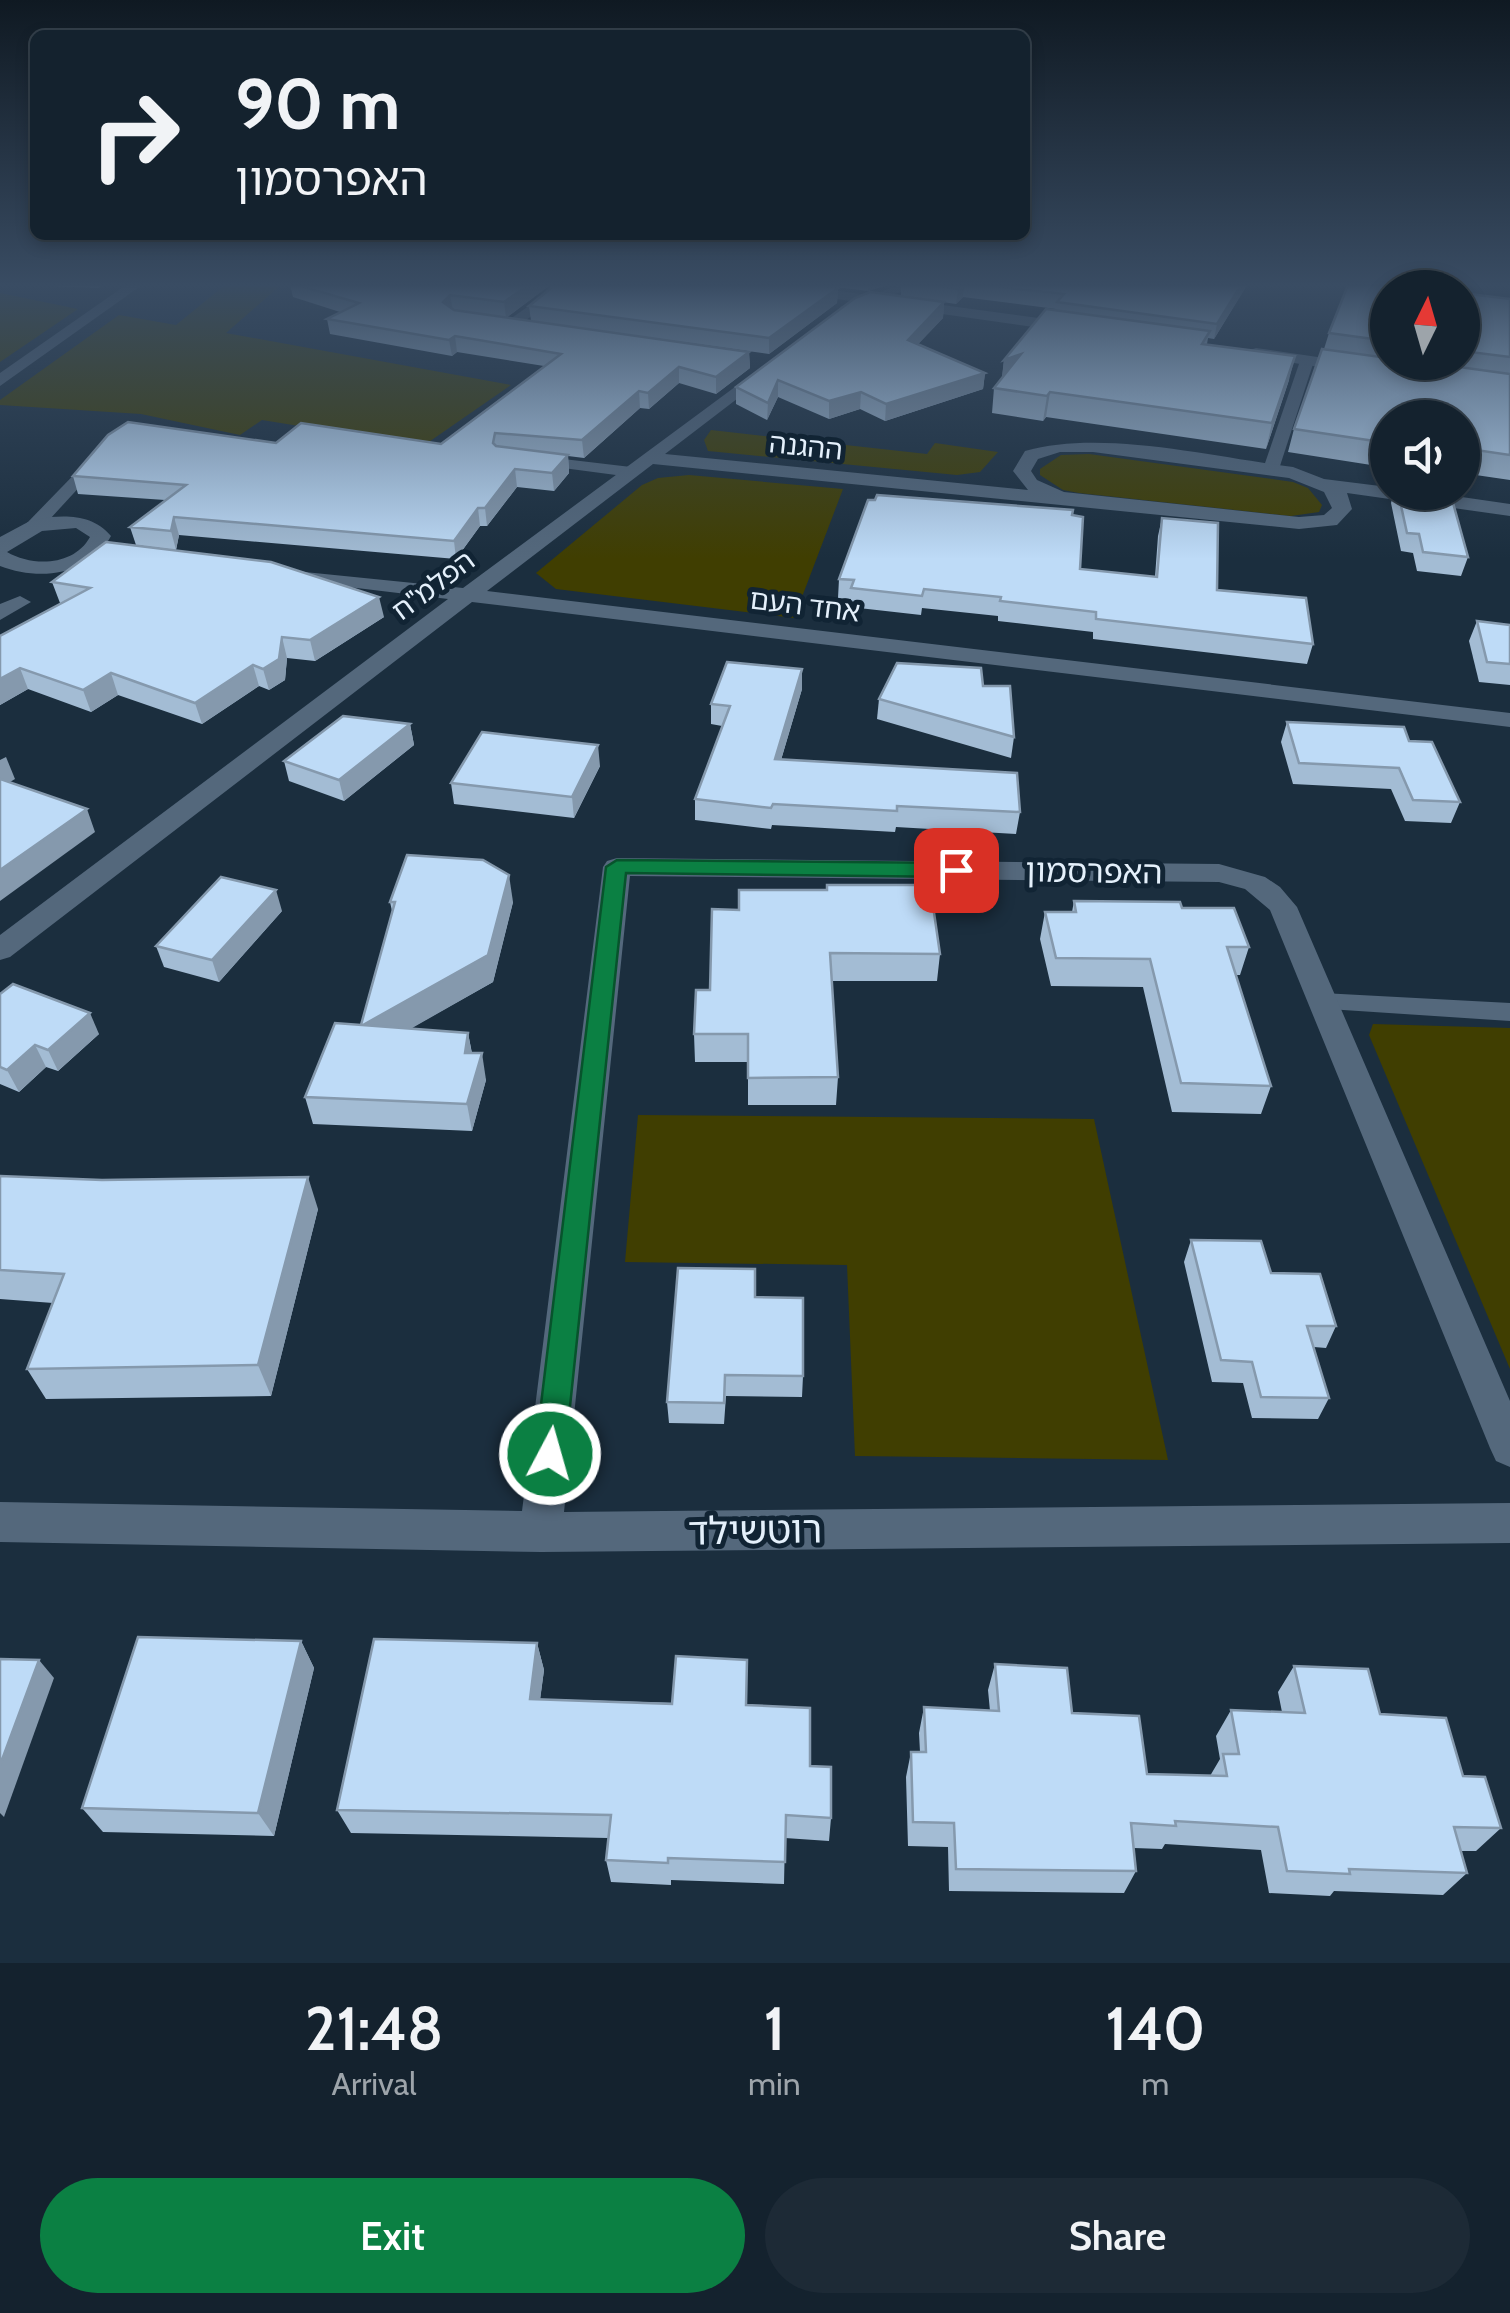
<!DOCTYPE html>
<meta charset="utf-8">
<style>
:root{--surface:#14222e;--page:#1d2a36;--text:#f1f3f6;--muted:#9da4aa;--line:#333f4a;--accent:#0b8043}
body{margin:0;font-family:Cabin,"Noto Sans Hebrew",sans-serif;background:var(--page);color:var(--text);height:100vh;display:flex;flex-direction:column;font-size:38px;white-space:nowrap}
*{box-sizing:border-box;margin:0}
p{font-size:32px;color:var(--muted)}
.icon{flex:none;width:55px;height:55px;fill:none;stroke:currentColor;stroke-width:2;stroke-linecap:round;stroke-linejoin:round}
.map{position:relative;height:1963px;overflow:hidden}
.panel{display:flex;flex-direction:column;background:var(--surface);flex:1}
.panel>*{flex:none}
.guide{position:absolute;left:30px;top:30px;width:1000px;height:210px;border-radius:15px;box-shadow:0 5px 15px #0003,0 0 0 2px var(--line);background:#14222e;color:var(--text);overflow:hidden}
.needle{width:65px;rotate:5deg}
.controls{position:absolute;left:1370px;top:270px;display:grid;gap:20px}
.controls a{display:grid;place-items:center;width:110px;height:110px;border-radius:50%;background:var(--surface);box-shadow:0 5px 15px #0003,0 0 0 2px var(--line);font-size:50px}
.pin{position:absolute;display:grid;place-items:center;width:85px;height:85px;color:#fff;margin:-42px;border-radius:20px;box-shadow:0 5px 15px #0006}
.me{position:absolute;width:110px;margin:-55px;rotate:6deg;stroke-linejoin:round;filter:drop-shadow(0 0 8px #0008)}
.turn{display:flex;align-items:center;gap:35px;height:210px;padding:0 40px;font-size:45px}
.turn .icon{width:130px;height:130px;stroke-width:2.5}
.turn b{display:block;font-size:70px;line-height:85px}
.eta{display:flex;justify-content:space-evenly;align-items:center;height:170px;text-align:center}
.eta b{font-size:60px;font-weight:600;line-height:70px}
.cta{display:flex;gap:20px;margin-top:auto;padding:20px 40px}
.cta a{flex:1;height:115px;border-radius:60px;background:var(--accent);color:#fff;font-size:40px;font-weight:600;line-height:115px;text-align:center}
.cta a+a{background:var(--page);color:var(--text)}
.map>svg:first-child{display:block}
.green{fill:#403e01}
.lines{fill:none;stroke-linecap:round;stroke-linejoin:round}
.service{fill:#54687c;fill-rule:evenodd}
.minor{fill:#54687c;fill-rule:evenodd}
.tertiary{fill:#54687c;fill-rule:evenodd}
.wall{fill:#a3bcd4}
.shaded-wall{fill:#8599ad}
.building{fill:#bedbf7;stroke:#8599ad;stroke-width:2.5}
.route{fill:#0b8043;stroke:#07532c;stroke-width:2.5}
.labels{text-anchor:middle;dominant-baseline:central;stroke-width:10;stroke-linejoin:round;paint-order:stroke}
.far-street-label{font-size:28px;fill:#e4f0fb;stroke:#112434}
.street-label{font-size:32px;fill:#e4f0fb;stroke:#112434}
.near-street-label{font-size:38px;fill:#e4f0fb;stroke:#112434}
</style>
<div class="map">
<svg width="1510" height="1963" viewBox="0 0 1510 1963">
<rect width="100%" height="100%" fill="#1b2e3e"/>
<g class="green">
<polygon points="225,285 281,285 226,333 511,385 423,446 262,420 240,435 141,414 0,405 0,400 119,315 176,325"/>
<polygon points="0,293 78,309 0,362"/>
<polygon points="711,430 927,454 935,443 998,452 980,472 957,475 708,451 704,440"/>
<polygon points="1089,454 1293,482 1308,488 1322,505 1319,512 1291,516 1079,493 1063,490 1040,475 1040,469 1061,455"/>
<polygon points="689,475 843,489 794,618 556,589 536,573 642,485 658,478"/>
<polygon points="1373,1024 1510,1028 1510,1369 1369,1035"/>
<polygon points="638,1115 1094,1119 1168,1460 855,1456 847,1265 625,1262"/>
</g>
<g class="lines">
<g class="service">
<polygon points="556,287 560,294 516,328 506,328 506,322"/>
<polygon points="1307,357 1314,361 1279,469 1266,472 1263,469 1300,361"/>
<polygon points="94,454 107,457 38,532 26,532 26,524"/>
<polygon points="538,456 631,467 639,472 631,477 533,464 533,458"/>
<polygon points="1322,993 1510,1003 1510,1021 1313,1008 1309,1002"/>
</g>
<g class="minor">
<polygon points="126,285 142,285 0,386 0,373"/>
<polygon points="899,285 919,285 852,310 840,307"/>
<path d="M 766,364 L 774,369 L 772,372 L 665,454 L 1028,490 L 1013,471 L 1025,451 C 1102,429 1212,457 1293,467 L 1324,479 L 1388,487 L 1388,492 L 1427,492 L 1510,504 L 1510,516 L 1347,493 L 1352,509 L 1337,525 L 1299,529 L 653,464 L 487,591 L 1510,713 L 1510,727 L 472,602 L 10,957 L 0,960 L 0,935 L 448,599 L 282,579 L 272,573 L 275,569 L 463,588 ZM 1060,452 L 1093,452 L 1289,478 L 1324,492 L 1332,508 L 1324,515 L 1299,517 L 1064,492 L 1037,480 L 1031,471 L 1038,459 Z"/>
<path d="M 50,517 C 74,515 95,517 111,536 C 90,576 39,581 0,566 L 0,537 L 28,522 ZM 76,528 L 90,537 C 74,566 33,567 7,552 L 42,531 Z"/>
<polygon points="20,596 31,602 0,620 0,604"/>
<polygon points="617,858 1219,864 1265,877 1280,887 1297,907 1510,1401 1510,1467 1496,1461 1490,1448 1270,910 1245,889 1219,882 630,876 564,1512 1510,1503 1510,1543 541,1552 0,1542 0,1502 522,1511 603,867 607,861"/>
</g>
<g class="tertiary">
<polygon points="759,285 795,285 1076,323 1084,328 1076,333 766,289"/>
<polygon points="1256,348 1358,363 1366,368 1358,373 1250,356 1250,350"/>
</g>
</g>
<g class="wall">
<polygon points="28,285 102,285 98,288"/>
<polygon points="290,285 550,285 506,318 749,352 750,368 716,394 679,383 649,409 640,408 584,458 568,456 569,473 554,491 517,487 487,526 480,526 456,559 179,535 176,550 136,545 130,527 165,500 78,494 73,476 276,443 441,444 544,366 457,352 452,356 330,334 327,319 340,312 293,297"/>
<polygon points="820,285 888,285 868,291"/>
<polygon points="901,285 1247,285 1214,339 1208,338 1207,344 1289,380 1266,449 1046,417 1043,421 992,413 994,388 1002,379 1004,360 1056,309 963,297 956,304 901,296"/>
<polygon points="838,288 837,303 769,354 531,321 529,306"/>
<polygon points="1388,288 1388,362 1462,362 1462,293 1510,299 1510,480 1462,473 1462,418 1388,418 1388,477 1384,467 1288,452 1294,429 1324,349 1329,333"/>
<polygon points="944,302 943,318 918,344 985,373 983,389 885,421 860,409 829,419 778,397 767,420 736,404 736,387"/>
<polygon points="1394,492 1450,492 1468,557 1461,576 1417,571 1413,553 1401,551 1391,503"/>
<polygon points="1072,515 1080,569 1155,577 1158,536 1162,518 1217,590 1313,644 1307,664 1093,639 1093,632 998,621 998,616 922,608 921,615 850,607 851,599 838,598 839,579"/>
<polygon points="52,582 384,617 315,661 287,658 285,680 269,690 259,686 202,724 118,695 91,712 28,689 0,705 0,636 62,603 60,603"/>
<polygon points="1477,621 1510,625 1510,685 1479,682 1469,641"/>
<polygon points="983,686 1014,737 1011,758 877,719 879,699"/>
<polygon points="802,689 781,760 1020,812 1016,834 896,827 895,832 772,825 771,829 695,820 695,799 722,726 711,724 711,704"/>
<polygon points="1287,722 1409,741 1460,802 1451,823 1405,821 1391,789 1293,784 1281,742"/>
<polygon points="410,724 414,745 344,801 289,781 284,761"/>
<polygon points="600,766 574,818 454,804 451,783"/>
<polygon points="1074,901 1182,908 1249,947 1240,975 1236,975 1271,1086 1261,1114 1172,1112 1143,987 1051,986 1040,939 1045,912 1072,912"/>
<polygon points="390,902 513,902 493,982 411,1028 468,1033 472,1053 486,1080 472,1131 313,1124 305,1097 361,1025 392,911"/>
<polygon points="712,909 940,954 937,981 832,981 838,1077 836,1105 748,1105 748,1062 695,1062 694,1034 710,990"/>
<polygon points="282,911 219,982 164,967 156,946"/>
<polygon points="0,994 99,1034 58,1071 46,1067 19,1092 0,1084"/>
<polygon points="0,1176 318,1209 271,1396 46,1399 27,1369 53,1303 0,1299"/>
<polygon points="1191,1240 1271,1273 1336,1326 1326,1348 1314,1347 1329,1398 1318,1419 1252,1418 1243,1383 1212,1382 1184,1262"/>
<polygon points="755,1297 803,1376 802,1397 726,1396 724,1424 669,1423 667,1402"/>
<polygon points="301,1641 314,1668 274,1836 103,1832 82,1808"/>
<polygon points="537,1643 544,1670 540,1699 747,1705 810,1766 831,1818 829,1841 785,1838 784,1884 671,1880 671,1885 611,1882 606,1860 608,1838 351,1833 337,1810"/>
<polygon points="995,1664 1072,1713 1147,1774 1210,1776 1220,1759 1216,1736 1231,1710 1282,1712 1278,1692 1294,1666 1380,1714 1463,1776 1501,1828 1476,1851 1461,1851 1467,1873 1443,1895 1334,1891 1330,1896 1269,1893 1261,1850 1165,1844 1162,1849 1134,1848 1136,1871 1124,1893 949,1891 948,1847 908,1846 906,1777 911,1752 920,1752 919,1733 924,1707 990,1711 988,1690"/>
</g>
<g class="shaded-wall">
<polygon points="528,285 550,285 506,318 504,302"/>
<polygon points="868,285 888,285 868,291"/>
<polygon points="962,285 964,285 963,297 956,304 958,289"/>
<polygon points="1241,285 1247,285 1214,339 1217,324"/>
<polygon points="838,288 837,303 769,354 769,338"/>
<polygon points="450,295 453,310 443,302"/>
<polygon points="944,302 943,318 907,356 908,340"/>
<polygon points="455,336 457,352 452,356 449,340"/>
<polygon points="749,352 750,368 716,394 716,377"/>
<polygon points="1021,354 1001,384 1004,360"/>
<polygon points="1295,356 1289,380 1266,449 1272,423"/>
<polygon points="679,367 679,383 649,409 648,393"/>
<polygon points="985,373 983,389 885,421 886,404"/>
<polygon points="778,380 778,397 767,420 768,403"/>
<polygon points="639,391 640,408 584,458 582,440"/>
<polygon points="861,392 860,409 829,419 829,401"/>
<polygon points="1050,392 1046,417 1043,421 1047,396"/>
<polygon points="568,455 569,473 554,491 552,473"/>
<polygon points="515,469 517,487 487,526 485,508"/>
<polygon points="478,508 480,526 456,559 454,541"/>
<polygon points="174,517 179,535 176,550 171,531"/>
<polygon points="379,597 384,617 315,661 310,640"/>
<polygon points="282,637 287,658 285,680 269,690 263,669"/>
<polygon points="253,665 259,686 202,724 195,703"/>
<polygon points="20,668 28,689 0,705 0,679"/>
<polygon points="802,669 802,689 775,780 775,759"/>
<polygon points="111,673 118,695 91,712 83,690"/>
<polygon points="410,724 414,745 344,801 339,780"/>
<polygon points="598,745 600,766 574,818 572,797"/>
<polygon points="6,757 15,779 0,788 0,760"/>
<polygon points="87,809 95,832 0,901 0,870"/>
<polygon points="509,875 513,902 493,982 370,1052 363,1025"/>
<polygon points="276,890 282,911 219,982 212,960"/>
<polygon points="90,1013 99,1034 58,1071 48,1050"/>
<polygon points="468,1033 473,1060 465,1053"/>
<polygon points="35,1045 46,1067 19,1092 7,1070"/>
<polygon points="482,1053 486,1080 472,1131 467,1104"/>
<polygon points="308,1177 318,1209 271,1396 258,1365"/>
<polygon points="301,1641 314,1668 274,1836 258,1813"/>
<polygon points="537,1643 544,1670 537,1724 530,1699"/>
<polygon points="39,1660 54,1678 4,1817 0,1813 0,1765"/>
</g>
<g class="building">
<polygon points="297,285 528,285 504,302 450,295 443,302 454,310 749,352 716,377 679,367 648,393 639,391 582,440 495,433 493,443 496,446 568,455 552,473 515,469 485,508 478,508 454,541 174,517 171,531 130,527 186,485 73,476 108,435 128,422 276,443 301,423 441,444 561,354 455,336 449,340 327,319 359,303"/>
<polygon points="555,285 815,285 838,288 769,338 529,306"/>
<polygon points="929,285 962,285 958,289"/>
<polygon points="983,285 1241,285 1217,324 1057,302 1064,294"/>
<polygon points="1348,285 1399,285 1421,288 1388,288 1388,341 1329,333"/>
<polygon points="870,292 944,302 908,340 985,373 886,404 861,392 829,401 778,380 768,403 736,387 855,298"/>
<polygon points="1462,293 1510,299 1510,357 1462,351"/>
<polygon points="1046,309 1210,331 1202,344 1295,356 1272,423 1050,392 1047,396 994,388 1021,354 1004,360"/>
<polygon points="1322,349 1388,358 1388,362 1423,362 1510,374 1510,455 1462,448 1462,418 1388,418 1388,443 1294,429"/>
<polygon points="1398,492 1450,492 1468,557 1423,552 1419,534 1407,533"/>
<polygon points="877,495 1073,510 1072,515 1083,517 1080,569 1157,577 1162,518 1218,523 1217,590 1306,598 1313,644 1096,619 1096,612 1000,601 1001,597 924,589 922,596 851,588 854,580 839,579 868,500 875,500"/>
<polygon points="106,542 271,562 379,597 310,640 282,637 279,659 263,669 253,665 195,703 111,673 83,690 20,668 0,679 0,636 90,588 52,582"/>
<polygon points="1477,621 1510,625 1510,664 1487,662"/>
<polygon points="727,662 802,669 775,759 1017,773 1020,812 897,806 897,811 773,804 771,808 695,799 730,706 711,704"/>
<polygon points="897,663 981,668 983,686 1010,686 1014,737 879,699"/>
<polygon points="343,716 410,724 339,780 284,761"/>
<polygon points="1287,722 1404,727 1409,741 1432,742 1460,802 1413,800 1399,768 1299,763"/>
<polygon points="482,732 598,745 572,797 451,783"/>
<polygon points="0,779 87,809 0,870"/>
<polygon points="407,855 483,860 509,875 488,955 363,1025 468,1033 465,1053 482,1053 467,1104 305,1097 335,1023 361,1025 395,902 390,902"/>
<polygon points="221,877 276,890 212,960 156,946"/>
<polygon points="827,885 930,885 940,954 830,953 838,1077 748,1078 748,1034 694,1034 696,990 710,990 712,909 739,910 739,890 827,890"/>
<polygon points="1074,901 1180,902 1182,908 1234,908 1249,947 1227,947 1271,1086 1181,1083 1150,959 1056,958 1045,912 1076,912"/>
<polygon points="13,984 90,1013 48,1050 35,1045 7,1070 0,1067 0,994"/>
<polygon points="0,1176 102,1180 308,1177 258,1365 27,1369 64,1274 0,1270"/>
<polygon points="1191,1240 1261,1241 1271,1273 1320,1274 1336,1326 1307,1326 1329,1398 1261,1397 1252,1362 1221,1360"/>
<polygon points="678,1268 755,1269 755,1297 803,1298 803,1376 725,1375 724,1403 667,1402"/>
<polygon points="138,1637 301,1641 258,1813 82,1808"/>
<polygon points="374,1639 537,1643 530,1699 672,1704 676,1656 747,1660 746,1705 810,1708 810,1766 831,1767 831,1818 786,1815 785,1862 668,1858 668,1863 606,1860 611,1815 337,1810"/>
<polygon points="0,1659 39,1660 0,1765"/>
<polygon points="995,1664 1067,1668 1072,1713 1139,1716 1147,1774 1227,1776 1223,1754 1239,1754 1231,1710 1305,1713 1294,1666 1368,1669 1380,1714 1446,1718 1463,1776 1485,1777 1501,1828 1454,1827 1467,1873 1349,1869 1350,1874 1287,1871 1278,1827 1175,1821 1176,1826 1131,1823 1136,1871 956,1869 954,1823 913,1822 911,1752 926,1752 924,1707 999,1711"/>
</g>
<linearGradient id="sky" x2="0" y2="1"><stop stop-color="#0f1922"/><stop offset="0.51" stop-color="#394c63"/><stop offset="1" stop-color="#394c63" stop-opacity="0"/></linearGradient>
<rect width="1510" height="559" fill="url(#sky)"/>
<polygon class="route" points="617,860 956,863 966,870 956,877 626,873 565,1454 561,1464 550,1468 539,1464 535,1454 606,867"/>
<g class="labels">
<g class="far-street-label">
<text transform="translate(806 446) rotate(6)">ההגנה</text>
<text transform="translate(433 585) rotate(-37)">הפלמ"ח</text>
<text transform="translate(805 605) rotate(7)">אחד העם</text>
</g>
<g class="street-label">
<text transform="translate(1094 871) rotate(1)">האפרסמון</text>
</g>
<g class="near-street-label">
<text transform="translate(755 1530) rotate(-1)">רוטשילד</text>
</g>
</g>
</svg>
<div class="controls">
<a><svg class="needle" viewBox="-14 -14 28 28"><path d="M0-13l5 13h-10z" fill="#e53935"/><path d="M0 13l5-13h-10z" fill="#9da4aa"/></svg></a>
<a><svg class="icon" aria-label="sound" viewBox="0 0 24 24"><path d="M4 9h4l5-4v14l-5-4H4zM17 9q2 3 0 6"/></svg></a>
</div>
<div class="pin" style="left:956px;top:870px;background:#d93025"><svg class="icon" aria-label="arrive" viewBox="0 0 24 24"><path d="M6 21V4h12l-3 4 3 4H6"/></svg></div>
<svg class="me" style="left:550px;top:1454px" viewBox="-20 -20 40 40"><circle r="17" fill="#0b8043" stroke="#fff" stroke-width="3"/><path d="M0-11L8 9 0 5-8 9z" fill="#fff"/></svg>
<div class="guide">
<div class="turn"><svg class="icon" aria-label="right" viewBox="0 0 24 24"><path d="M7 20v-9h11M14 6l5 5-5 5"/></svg><div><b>90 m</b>האפרסמון</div></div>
</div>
</div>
<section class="panel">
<div class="eta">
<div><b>21:48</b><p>Arrival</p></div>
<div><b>1</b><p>min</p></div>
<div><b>140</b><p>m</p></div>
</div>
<div class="cta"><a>Exit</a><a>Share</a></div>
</section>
